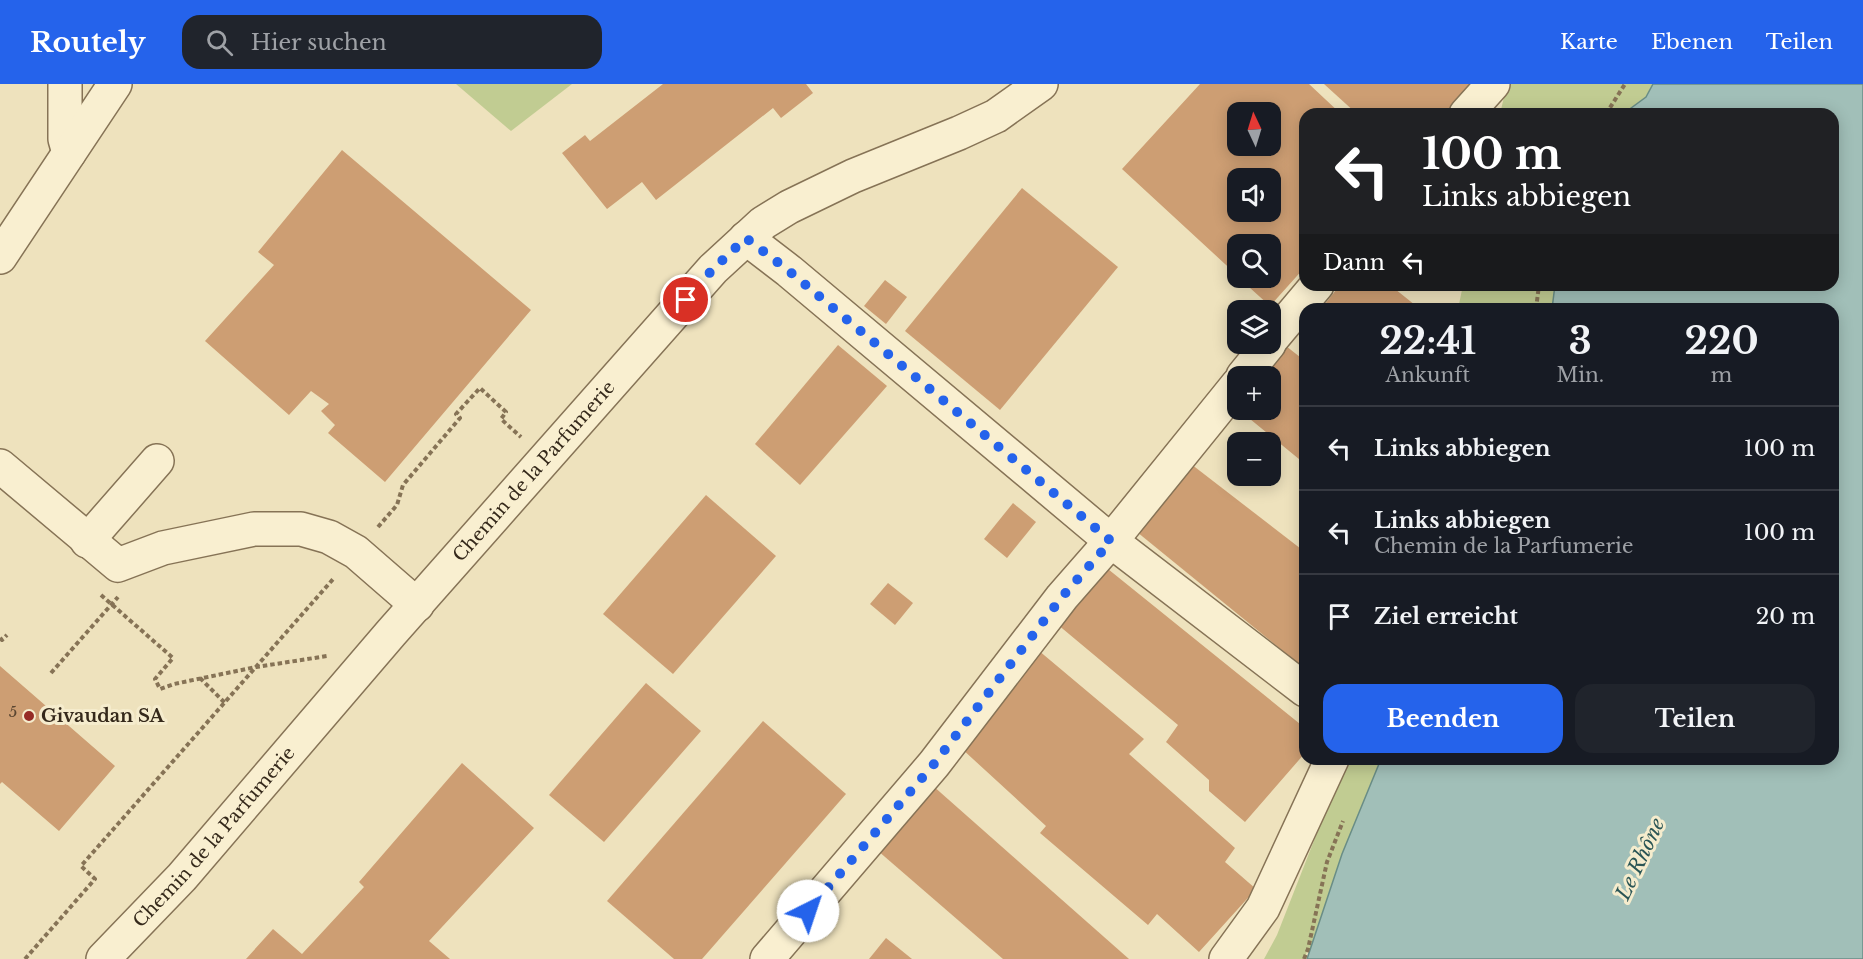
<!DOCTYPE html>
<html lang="de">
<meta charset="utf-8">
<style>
:root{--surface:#171b24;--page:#20242c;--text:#f1f3f6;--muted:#9ea1a6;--line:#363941;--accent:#2563eb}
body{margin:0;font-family:"Libre Baskerville",serif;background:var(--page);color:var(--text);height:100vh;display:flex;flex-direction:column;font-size:22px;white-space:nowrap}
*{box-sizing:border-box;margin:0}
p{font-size:20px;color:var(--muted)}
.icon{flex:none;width:33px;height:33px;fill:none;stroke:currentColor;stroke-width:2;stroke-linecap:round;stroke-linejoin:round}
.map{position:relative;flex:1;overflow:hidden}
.details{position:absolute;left:1299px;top:219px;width:540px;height:462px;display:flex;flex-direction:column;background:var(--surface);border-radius:18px;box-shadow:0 3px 15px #0003}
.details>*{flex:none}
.top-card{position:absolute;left:1299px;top:24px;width:540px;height:183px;border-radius:18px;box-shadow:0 3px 15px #0003;background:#202124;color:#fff;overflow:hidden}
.needle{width:39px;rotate:356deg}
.controls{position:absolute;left:1227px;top:18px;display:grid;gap:12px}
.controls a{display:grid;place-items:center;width:54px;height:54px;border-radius:12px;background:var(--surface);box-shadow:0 3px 15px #0003;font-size:30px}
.pin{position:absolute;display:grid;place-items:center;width:51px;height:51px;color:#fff;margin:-26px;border:3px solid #fff;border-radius:50%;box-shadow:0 2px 6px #0007}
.me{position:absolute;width:66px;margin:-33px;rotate:41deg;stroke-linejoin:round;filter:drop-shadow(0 0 4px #0008)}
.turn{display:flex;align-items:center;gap:21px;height:126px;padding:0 24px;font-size:27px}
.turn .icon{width:78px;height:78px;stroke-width:2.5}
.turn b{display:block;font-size:42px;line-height:51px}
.then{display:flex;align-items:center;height:57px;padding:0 24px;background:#0003;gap:12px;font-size:22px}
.eta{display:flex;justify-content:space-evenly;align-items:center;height:102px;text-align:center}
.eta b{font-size:36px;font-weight:700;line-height:42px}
.primary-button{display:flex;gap:12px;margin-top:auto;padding:12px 24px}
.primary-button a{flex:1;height:69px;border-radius:18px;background:var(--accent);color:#fff;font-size:24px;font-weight:700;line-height:69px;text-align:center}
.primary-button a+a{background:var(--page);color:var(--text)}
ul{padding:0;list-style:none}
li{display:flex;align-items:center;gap:18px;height:84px;padding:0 24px;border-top:2px solid var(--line)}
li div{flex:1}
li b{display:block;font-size:22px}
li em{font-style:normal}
header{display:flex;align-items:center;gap:36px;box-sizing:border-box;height:84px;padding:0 30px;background:var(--accent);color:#fff}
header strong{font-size:28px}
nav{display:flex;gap:33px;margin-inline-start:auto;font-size:21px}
.search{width:420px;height:54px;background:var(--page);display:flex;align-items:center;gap:15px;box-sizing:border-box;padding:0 21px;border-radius:18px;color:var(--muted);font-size:22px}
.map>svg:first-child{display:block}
.green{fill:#c1cc92}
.water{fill:#a1bfb8;stroke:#698d86;stroke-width:1.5}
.building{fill:#cd9e73;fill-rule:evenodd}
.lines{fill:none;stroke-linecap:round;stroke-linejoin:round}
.minor-casing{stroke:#867356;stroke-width:36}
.path{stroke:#867356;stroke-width:4;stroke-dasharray:4.5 3;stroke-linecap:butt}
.minor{stroke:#f9efd0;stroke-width:33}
.route{stroke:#2563eb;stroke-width:10;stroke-dasharray:0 18}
.poi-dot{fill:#962c26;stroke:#f5eccd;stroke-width:2}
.labels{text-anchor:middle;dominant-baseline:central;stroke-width:6;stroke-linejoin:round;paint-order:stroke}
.number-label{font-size:15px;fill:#5b4631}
.street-label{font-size:18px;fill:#35291b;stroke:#f5eccd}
.poi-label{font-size:18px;font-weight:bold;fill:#35291b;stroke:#f5eccd;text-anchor:start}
.water-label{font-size:20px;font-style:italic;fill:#2a5555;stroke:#f5eccd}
</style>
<header>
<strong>Routely</strong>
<div class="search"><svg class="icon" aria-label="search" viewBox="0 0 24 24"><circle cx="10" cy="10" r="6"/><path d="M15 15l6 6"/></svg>Hier suchen</div>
<nav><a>Karte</a><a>Ebenen</a><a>Teilen</a></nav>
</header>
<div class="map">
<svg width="1863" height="875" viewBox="0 0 1863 875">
<rect width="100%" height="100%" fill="#eee2bd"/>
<g class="green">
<polygon points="456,0 572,0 511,47"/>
<polygon points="1507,0 1653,0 1646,13 1623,30 1500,30"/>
<polygon points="1463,201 1555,201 1552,225 1458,225"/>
<polygon points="1346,675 1381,675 1342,770 1311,865 1308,865 1304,875 1264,875 1277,851"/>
</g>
<polygon class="water" points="1653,0 1863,0 1863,875 1307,875 1342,770 1381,675 1833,675 1833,225 1552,225 1555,201 1833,201 1833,30 1623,30 1646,13"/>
<g class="building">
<polygon points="663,0 806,0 813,9 781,34 773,24 656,116 642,98 607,125 562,69 585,51 590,57"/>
<path d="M 1200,0 L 1309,0 L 1341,30 L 1305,30 L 1305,183 L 1270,222 L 1239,194 L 1270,194 L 1270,160 L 1238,160 L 1238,192 L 1122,85 ZM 1238,28 L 1270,28 L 1270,62 L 1238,62 ZM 1238,94 L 1270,94 L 1270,128 L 1238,128 Z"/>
<polygon points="1324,0 1474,0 1447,30 1357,30"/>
<polygon points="342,66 531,226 385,398 328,349 335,341 321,327 329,320 311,307 289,331 205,257 274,181 258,168"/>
<polygon points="1022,104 1118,183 1000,326 905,247"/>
<polygon points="885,196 907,213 886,240 864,222"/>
<polygon points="1340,201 1390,201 1415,221 1412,225 1321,225"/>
<polygon points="838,261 887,302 800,401 755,360"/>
<polygon points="1286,262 1305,277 1305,380 1239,326 1270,326 1270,292 1261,292"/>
<polygon points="1191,380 1305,468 1305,585 1137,448"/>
<polygon points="706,411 776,472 673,590 603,530"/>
<polygon points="1013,419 1036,438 1007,474 984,455"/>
<polygon points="1103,481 1305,644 1305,669 1245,738 1209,707 1209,696 1166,658 1178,641 1057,540"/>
<polygon points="888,499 913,519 895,541 870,520"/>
<polygon points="1038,566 1144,655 1129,670 1235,764 1225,778 1256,805 1199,868 1157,830 1148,841 1040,749 1046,742 961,664"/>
<polygon points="0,582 115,682 59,747 2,698 0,700"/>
<polygon points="646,599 701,647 604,758 549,711"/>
<polygon points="763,637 846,710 702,875 674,875 607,817"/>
<polygon points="462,679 534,744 429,857 450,875 246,875 273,845 302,870 364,803 359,798"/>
<polygon points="932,701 1129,875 1003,875 877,766"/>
<polygon points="886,854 912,875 869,875"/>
</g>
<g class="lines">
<defs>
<g id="minor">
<polyline points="65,0 65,55 69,69"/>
<polyline points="1466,30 1493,0"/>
<polyline points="746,154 789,187 1111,457 1305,606"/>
<polyline points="0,173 115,0"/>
<polyline points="1270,257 1317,201"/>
<polyline points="1243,292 1269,260"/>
<polyline points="0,382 118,481 163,464 254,445 301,445 329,453 356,468 417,521"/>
<polyline points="87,457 157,377"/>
<path id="s1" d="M 103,875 L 182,793 L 391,549 L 713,185 L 763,139 L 789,123 L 853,92 L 959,49 L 996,32 L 1041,0"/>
<polyline points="767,875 934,680 1062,513 1111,457 1238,300"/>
<polyline points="1226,875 1263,824 1332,675"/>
</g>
</defs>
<use href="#minor" class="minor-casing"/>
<g class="path">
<polyline points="1606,30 1625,0"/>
<polyline points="1536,225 1539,201"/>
<polyline points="378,443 397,421 403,401 460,334 456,330 480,304 506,328 501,335 521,353"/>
<polyline points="101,511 173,574 155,595 160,605 174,600 256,583 327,572"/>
<polyline points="0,554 2,556 7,551"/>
<polyline points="51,589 118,513"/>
<polyline points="200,594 225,619"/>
<polyline points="25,875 95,795 81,782 334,494"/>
<polyline points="1304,875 1308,865 1327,778 1343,737"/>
</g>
<use href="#minor" class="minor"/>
</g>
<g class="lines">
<polyline class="route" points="686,216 713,185 746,154 789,187 1111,457 1062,513 934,680 808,827"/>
</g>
<circle class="poi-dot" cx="29" cy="632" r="6"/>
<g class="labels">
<g class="number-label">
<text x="13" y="627">5</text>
</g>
<g class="street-label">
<text stroke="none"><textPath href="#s1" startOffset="651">Chemin de la Parfumerie</textPath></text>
<text stroke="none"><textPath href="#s1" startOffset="165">Chemin de la Parfumerie</textPath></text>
</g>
<g class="poi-label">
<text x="41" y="632">Givaudan SA</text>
</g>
<g class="water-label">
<text transform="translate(1640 775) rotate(-65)">Le Rhône</text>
</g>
</g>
</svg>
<div class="controls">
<a><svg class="needle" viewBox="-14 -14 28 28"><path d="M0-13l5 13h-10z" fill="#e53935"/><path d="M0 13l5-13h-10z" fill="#9ea1a6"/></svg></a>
<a><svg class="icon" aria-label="sound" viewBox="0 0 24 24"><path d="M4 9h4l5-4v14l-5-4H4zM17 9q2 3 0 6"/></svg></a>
<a><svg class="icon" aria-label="search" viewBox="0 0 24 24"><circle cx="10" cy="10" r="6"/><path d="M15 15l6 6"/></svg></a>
<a><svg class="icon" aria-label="layers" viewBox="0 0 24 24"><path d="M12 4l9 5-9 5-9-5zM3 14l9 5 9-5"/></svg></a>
<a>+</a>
<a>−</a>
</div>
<div class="pin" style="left:686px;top:216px;background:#d93025"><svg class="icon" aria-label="arrive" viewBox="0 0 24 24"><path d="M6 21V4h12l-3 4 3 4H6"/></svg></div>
<svg class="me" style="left:808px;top:827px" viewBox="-20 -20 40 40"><circle r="19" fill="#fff"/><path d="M0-13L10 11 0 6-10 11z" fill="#2563eb"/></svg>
<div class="top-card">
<div class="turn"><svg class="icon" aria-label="left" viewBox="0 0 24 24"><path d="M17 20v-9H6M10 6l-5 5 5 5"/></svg><div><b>100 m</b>Links abbiegen</div></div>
<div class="then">Dann<svg class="icon" aria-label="left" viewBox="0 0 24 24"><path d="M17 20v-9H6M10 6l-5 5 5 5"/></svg></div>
</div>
<section class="details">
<div class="eta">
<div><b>22:41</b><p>Ankunft</p></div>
<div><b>3</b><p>Min.</p></div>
<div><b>220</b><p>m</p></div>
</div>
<ul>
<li><svg class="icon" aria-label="left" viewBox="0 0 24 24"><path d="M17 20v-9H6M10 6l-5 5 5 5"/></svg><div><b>Links abbiegen</b></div><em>100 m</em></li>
<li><svg class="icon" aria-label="left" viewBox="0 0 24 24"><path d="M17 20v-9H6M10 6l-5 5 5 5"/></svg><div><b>Links abbiegen</b><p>Chemin de la Parfumerie</p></div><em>100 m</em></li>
<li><svg class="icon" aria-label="arrive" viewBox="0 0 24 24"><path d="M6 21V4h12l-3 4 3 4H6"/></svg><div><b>Ziel erreicht</b></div><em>20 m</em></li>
</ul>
<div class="primary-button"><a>Beenden</a><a>Teilen</a></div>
</section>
</div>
